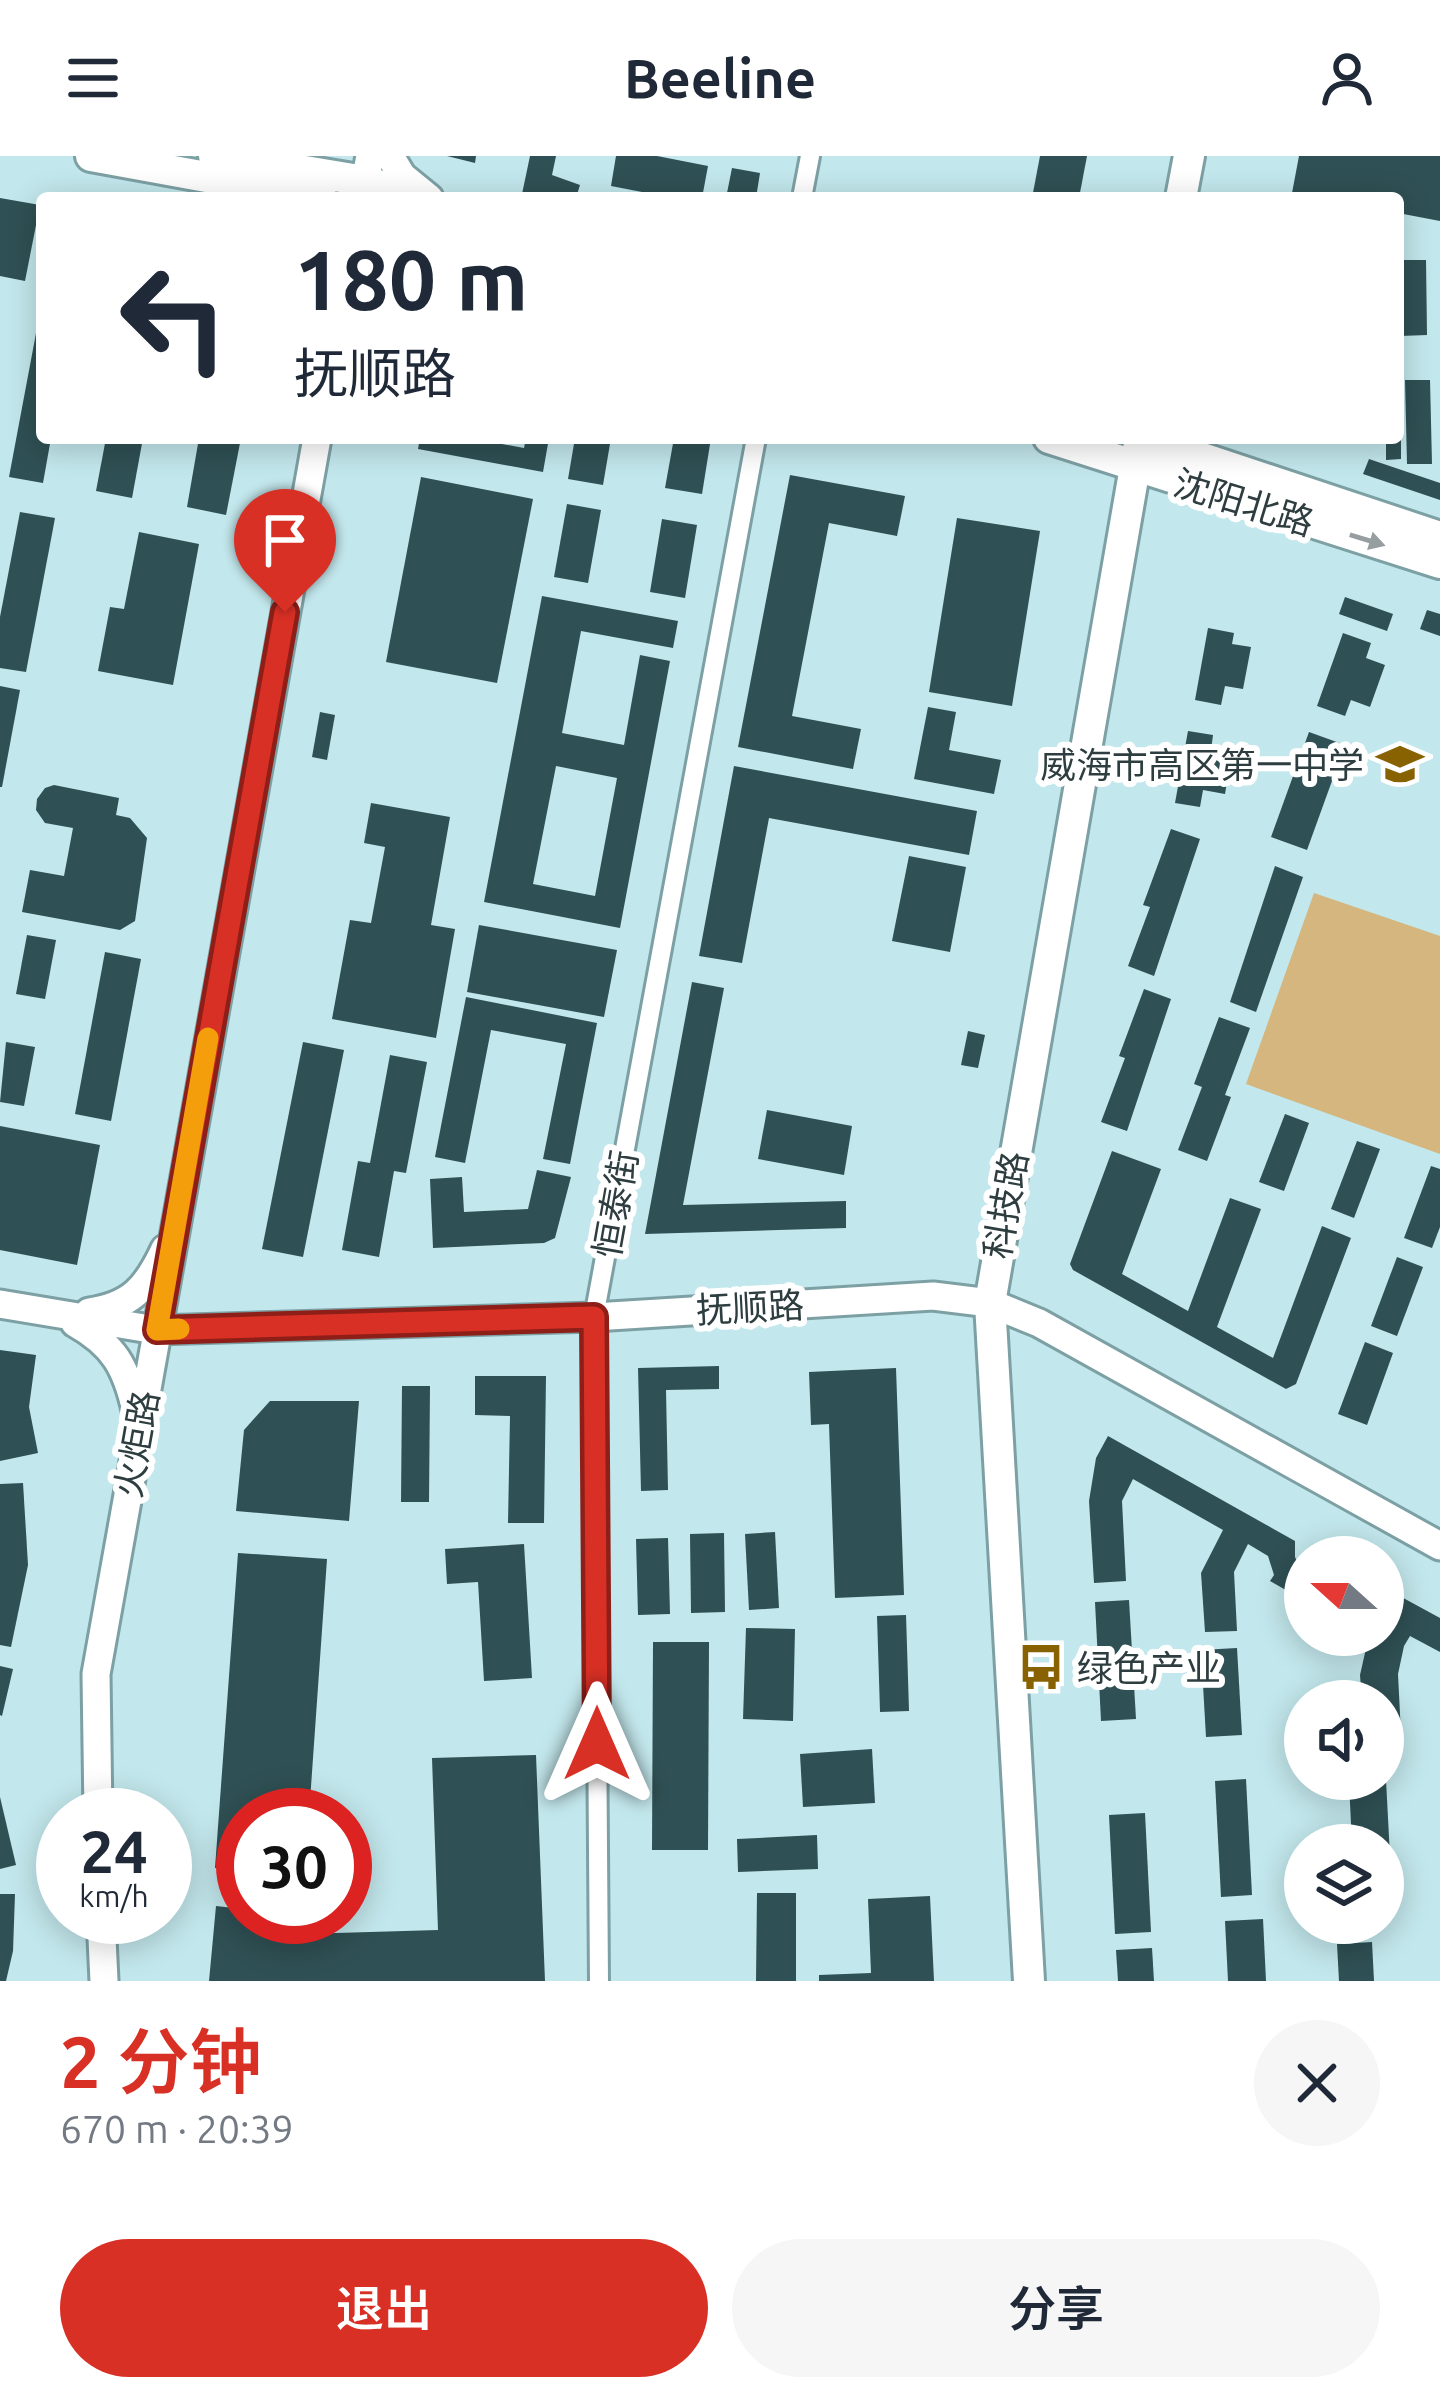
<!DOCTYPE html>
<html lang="zh">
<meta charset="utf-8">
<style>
:root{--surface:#fff;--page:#f6f6f7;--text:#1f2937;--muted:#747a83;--accent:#d93025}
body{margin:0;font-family:Ubuntu,"Noto Sans SC",sans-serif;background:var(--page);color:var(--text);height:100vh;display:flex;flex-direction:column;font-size:45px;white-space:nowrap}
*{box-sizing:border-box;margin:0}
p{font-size:39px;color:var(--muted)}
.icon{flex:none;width:66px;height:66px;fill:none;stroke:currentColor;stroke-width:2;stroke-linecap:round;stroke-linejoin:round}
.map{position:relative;height:1825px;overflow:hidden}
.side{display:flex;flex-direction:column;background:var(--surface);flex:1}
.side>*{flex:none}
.banner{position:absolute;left:36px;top:36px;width:1368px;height:252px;border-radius:12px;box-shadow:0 6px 30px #0003;background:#fff;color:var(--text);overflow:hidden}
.needle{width:78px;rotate:291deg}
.buttons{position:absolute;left:1284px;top:1380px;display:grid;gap:24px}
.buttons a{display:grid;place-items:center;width:120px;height:120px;border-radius:50%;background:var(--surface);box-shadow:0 6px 30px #0003;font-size:60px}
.speed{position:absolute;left:36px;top:1632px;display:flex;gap:24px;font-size:60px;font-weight:700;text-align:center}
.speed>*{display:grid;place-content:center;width:156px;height:156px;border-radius:50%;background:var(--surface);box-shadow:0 6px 30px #0003;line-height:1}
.speed small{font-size:30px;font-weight:400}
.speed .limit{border:18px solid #d22;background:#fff;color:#111}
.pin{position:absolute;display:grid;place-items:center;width:102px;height:102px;color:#fff;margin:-123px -51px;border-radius:50% 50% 50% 0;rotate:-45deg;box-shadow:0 0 12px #0007}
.pin .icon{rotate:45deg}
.me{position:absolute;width:132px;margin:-66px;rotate:0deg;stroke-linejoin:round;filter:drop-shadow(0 0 9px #0008)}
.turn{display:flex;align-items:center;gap:42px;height:252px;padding:0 60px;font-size:54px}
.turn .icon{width:156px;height:156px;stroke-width:2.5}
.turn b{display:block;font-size:84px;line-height:102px}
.round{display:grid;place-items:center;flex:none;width:126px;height:126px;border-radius:63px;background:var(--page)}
.summary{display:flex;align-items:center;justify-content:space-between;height:204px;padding:0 60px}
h1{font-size:72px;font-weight:600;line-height:90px;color:var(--accent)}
.cta{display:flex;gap:24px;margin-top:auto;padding:24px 60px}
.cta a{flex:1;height:138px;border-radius:72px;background:var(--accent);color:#fff;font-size:48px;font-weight:600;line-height:138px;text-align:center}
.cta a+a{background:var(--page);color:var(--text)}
header{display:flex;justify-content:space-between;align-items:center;height:156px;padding:0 60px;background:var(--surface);font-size:54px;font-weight:600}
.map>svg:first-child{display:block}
.green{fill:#d5b67e}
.building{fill:#2f5054;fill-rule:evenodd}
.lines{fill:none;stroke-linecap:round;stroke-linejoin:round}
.street-casing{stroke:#7da0a4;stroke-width:24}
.secondary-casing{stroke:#7da0a4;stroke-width:33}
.primary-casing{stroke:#7da0a4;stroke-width:36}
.street{stroke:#fff;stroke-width:18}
.secondary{stroke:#fff;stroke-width:27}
.primary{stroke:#fff;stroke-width:30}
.oneway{fill:#969e9f}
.route-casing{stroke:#8d1f18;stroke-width:30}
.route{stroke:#d93025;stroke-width:21}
.slow{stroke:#f59e0b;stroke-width:21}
.labels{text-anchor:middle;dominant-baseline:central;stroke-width:12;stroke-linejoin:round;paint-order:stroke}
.street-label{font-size:36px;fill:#2e3d3f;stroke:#fff}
.poi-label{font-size:36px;fill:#2e3d3f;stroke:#fff;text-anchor:end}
</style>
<header><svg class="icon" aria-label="menu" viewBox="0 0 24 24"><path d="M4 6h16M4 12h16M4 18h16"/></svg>Beeline<svg class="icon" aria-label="person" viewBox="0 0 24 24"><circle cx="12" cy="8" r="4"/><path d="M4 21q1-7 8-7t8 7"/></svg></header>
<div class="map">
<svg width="1440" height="1825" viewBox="0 0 1440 1825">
<rect width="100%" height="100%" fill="#c2e7ec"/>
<polygon class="green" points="1314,737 1440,780 1440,998 1246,928"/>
<g class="building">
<polygon points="447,0 476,0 475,7"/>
<polygon points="530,0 556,0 552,19 580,29 576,42 522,38"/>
<polygon points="616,0 657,0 708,10 702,42 673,42 611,30"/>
<polygon points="1040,0 1087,0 1079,42 1032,42"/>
<polygon points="1299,0 1440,0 1440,65 1398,57 1398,42 1319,42 1292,37"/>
<polygon points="732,12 760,17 756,42 726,42"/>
<polygon points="0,42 40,49 25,125 0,120"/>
<polygon points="1399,104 1426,104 1427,179 1400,180"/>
<polygon points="40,156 42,282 51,282 43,327 9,321"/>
<polygon points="1405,224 1430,224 1432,308 1407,308"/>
<polygon points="106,282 143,282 132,342 96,335"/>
<polygon points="199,282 241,282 226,359 187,351"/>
<polygon points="420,282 491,282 491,286 524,292 526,282 549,282 543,316 418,293"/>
<polygon points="575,282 611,282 603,329 568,323"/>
<polygon points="674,282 711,282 702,338 665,332"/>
<polygon points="1386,282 1401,282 1401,303 1386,304"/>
<polygon points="1369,303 1440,327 1440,344 1363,318"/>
<polygon points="790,319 905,340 897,380 829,367 792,560 861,573 853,613 738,591"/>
<polygon points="421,321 533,343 497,527 386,506"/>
<polygon points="567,348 601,354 588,427 554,421"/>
<polygon points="20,356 55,362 26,516 0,512 0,461"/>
<polygon points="957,362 1040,375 1012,550 929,536"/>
<polygon points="662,363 697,369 685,442 650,436"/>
<polygon points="139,376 199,388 173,529 98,515 110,451 124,453"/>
<path d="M 542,440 L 678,465 L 673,492 L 581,475 L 562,577 L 624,589 L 640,499 L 670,505 L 620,772 L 484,746 ZM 556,610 L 617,622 L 595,740 L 533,728 Z"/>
<polygon points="1345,441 1393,458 1387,475 1339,458"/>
<polygon points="1427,454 1440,458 1440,480 1420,473"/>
<polygon points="1208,472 1234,477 1232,488 1251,491 1243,533 1225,530 1221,549 1195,544"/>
<polygon points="1343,477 1371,487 1366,502 1385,509 1370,551 1351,544 1345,560 1317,550"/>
<polygon points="0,530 20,534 2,631 0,631"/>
<polygon points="928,551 956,556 949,594 1001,604 994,638 914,623"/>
<polygon points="320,556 335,559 327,604 312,601"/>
<polygon points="1188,575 1213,579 1211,594 1232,597 1225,638 1203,634 1200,651 1175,647"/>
<polygon points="1309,576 1345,589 1307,694 1271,681"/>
<polygon points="734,610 977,655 969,699 769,662 742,807 699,800"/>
<polygon points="54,629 119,642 116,659 130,662 147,682 135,765 120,774 22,756 30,714 64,720 73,672 45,667 36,654 37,643 45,632"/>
<polygon points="371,647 450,661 431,769 455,773 436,882 332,863 350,764 371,767 385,691 364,687"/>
<polygon points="1171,673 1200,683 1154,820 1128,810 1150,751 1143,749"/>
<polygon points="909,700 966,711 950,796 892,785"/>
<polygon points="1275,710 1303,721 1256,856 1230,846"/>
<polygon points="479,769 617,794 604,861 467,836"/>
<polygon points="27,779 56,784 45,843 16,838"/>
<polygon points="105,796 141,803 111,965 75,958"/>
<polygon points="692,826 724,832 683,1049 846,1045 846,1072 645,1078"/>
<polygon points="1144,833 1171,843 1127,975 1101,966 1125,902 1119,900"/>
<polygon points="466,841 597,867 570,1008 543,1003 566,888 491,874 465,1007 435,1001"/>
<polygon points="1219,861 1250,872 1225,939 1231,941 1207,1005 1178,994 1202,931 1194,928"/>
<polygon points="968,875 985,879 978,912 961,909"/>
<polygon points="6,886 35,891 24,950 0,946"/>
<polygon points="303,886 344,894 303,1101 262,1093"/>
<polygon points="390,899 427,906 406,1017 394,1015 379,1101 342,1094 358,1005 370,1007"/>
<polygon points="767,954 852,970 844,1019 758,1003"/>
<polygon points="1285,958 1309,967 1284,1035 1259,1026"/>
<polygon points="0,970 100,989 77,1109 0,1094"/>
<polygon points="1357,985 1380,993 1354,1062 1331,1053"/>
<polygon points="1112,995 1161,1013 1122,1118 1188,1155 1230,1042 1261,1053 1217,1171 1273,1202 1322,1070 1351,1082 1296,1228 1286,1233 1073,1114 1070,1108"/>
<polygon points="1431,1010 1440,1013 1440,1071 1432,1092 1404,1082"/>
<polygon points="537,1014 571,1021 555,1082 544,1087 433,1092 430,1023 462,1021 464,1056 528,1053"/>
<polygon points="1397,1101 1423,1111 1397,1180 1371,1170"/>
<polygon points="1365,1186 1393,1197 1367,1269 1338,1258"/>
<polygon points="0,1194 36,1199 29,1251 38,1297 0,1305"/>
<polygon points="719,1210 719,1233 666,1234 668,1334 641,1335 638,1212"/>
<polygon points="896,1212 904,1439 835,1442 829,1268 811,1269 809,1216"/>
<polygon points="475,1220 546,1220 544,1367 508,1367 510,1260 475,1259"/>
<polygon points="402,1230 430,1230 429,1346 401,1346"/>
<polygon points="270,1245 359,1245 349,1365 236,1355 244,1274"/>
<polygon points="1108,1280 1295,1385 1295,1401 1302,1417 1291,1437 1270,1425 1274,1419 1268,1400 1248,1388 1234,1416 1237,1475 1205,1476 1201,1417 1223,1374 1133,1323 1122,1345 1126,1425 1094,1427 1089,1345 1096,1302"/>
<polygon points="23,1327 28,1409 11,1491 0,1489 0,1328"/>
<polygon points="775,1376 779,1452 749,1454 745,1378"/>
<polygon points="724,1377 725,1456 691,1457 690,1378"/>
<polygon points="668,1382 670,1458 638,1459 636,1383"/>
<polygon points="524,1388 532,1522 484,1525 478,1426 447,1428 445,1393"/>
<polygon points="238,1397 327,1403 309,1659 243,1659 243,1714 215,1712"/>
<polygon points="1383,1431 1440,1462 1440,1496 1410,1480 1404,1490 1398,1518 1402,1598 1383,1599 1383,1545 1362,1545 1360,1519 1369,1479 1383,1479"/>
<polygon points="1129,1444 1136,1563 1101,1565 1095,1446"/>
<polygon points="906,1459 909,1555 880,1556 877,1460"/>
<polygon points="746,1472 795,1473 793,1565 743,1563"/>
<polygon points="653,1486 709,1486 708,1694 652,1694"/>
<polygon points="1237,1492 1242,1579 1206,1581 1201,1494"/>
<polygon points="0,1510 13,1513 2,1560 0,1559"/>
<polygon points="872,1593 875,1647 803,1651 800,1598"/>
<polygon points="536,1599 545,1825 209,1825 216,1750 243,1753 243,1761 303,1761 302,1778 438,1774 432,1602"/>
<polygon points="1246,1623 1252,1739 1221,1741 1215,1625"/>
<polygon points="1386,1624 1390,1700 1383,1700 1383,1689 1352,1689 1349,1626"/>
<polygon points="0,1641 16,1709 0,1713"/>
<polygon points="1145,1657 1151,1776 1115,1778 1109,1659"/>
<polygon points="817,1679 818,1713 738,1716 737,1683"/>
<polygon points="757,1737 796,1737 796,1825 756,1825"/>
<polygon points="0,1738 15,1738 13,1795 6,1825 0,1825"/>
<polygon points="930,1740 934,1825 819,1825 819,1819 871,1817 868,1743"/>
<polygon points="1263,1763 1266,1825 1228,1825 1225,1765"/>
<polygon points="1372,1786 1374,1825 1339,1825 1337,1788"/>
<polygon points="1152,1792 1154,1825 1118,1825 1116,1794"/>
</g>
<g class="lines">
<defs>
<g id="street">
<polyline points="802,42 810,0"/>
<polyline points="599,1825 594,1161 756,282"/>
</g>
<g id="secondary">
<polyline points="390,0 402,20 429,42"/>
<polyline points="362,42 370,0"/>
<polyline points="0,1148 156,1174 594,1161 933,1140 990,1147 1039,1167 1440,1390"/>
<path d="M 89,1156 C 131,1150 147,1132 165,1093"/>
<path d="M 75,1167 C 114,1189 126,1211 136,1254"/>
<polyline points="98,1659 96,1518 317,282"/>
<polyline points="101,1761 104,1825"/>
</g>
<g id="primary">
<polyline points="91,0 322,42"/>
<polyline points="214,0 365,25 421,42"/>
<polyline points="1181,42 1189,0"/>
<polyline points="1049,282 1440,407"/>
<polyline points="1142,282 1440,381"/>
<polyline points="1029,1825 990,1147 1140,282"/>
</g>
</defs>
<use href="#street" class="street-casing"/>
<use href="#secondary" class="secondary-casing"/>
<use href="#primary" class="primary-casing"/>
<use href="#street" class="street"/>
<use href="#secondary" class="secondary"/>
<use href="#primary" class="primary"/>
</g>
<defs><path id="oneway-solid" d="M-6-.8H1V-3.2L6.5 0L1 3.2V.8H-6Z" transform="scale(3)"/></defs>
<use class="oneway" href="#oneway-solid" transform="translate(1367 384) rotate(17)"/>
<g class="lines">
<defs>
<polyline id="route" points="285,456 157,1174 594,1161 597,1588"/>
</defs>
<use href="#route" class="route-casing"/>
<use href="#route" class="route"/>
<polyline class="slow" points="179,1173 157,1174 208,882"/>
</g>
<defs>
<symbol id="school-bare" viewBox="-9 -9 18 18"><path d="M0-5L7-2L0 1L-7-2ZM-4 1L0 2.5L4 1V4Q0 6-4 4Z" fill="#886100" stroke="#fff" stroke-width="2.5" paint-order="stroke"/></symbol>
<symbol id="bus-bare" viewBox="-9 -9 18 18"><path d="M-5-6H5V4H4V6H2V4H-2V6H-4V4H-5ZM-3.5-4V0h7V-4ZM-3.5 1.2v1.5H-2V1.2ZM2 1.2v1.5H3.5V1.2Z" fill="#886100" stroke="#fff" stroke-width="2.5" paint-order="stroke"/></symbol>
</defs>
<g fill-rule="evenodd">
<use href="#school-bare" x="1367" y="575" width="66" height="66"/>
<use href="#bus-bare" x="1008" y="1478" width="66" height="66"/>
</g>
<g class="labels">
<g class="street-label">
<text transform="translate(1244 346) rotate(17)">沈阳北路</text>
<text transform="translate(615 1048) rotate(-80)">恒泰街</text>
<text transform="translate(1005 1049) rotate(-80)">科技路</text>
<text transform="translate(750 1151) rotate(-3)">抚顺路</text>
<text transform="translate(136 1288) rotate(-80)">火炬路</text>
</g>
<g class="poi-label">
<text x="1364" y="608">威海市高区第一中学</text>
<text x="1077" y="1511" text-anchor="start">绿色产业</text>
</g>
</g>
</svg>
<div class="buttons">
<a><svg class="needle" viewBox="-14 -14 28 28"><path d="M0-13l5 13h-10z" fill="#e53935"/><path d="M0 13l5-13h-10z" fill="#747a83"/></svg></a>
<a><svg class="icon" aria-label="sound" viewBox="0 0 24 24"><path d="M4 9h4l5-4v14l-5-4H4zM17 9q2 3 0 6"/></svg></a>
<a><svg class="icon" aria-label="layers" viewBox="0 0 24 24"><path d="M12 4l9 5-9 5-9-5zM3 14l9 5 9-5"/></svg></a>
</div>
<div class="speed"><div>24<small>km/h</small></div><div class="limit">30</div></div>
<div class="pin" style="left:285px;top:456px;background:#d93025"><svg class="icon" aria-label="arrive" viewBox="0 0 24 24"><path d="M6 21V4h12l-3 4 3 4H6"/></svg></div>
<svg class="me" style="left:597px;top:1588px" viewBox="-20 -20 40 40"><path d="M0-17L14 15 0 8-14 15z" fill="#d93025" stroke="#fff" stroke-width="4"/></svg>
<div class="banner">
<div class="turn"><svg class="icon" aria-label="left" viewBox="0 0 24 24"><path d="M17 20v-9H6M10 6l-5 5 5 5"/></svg><div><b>180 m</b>抚顺路</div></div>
</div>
</div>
<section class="side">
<div class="summary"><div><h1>2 分钟</h1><p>670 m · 20:39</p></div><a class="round"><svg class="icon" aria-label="close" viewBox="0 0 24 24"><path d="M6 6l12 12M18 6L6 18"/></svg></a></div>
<div class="cta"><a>退出</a><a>分享</a></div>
</section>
